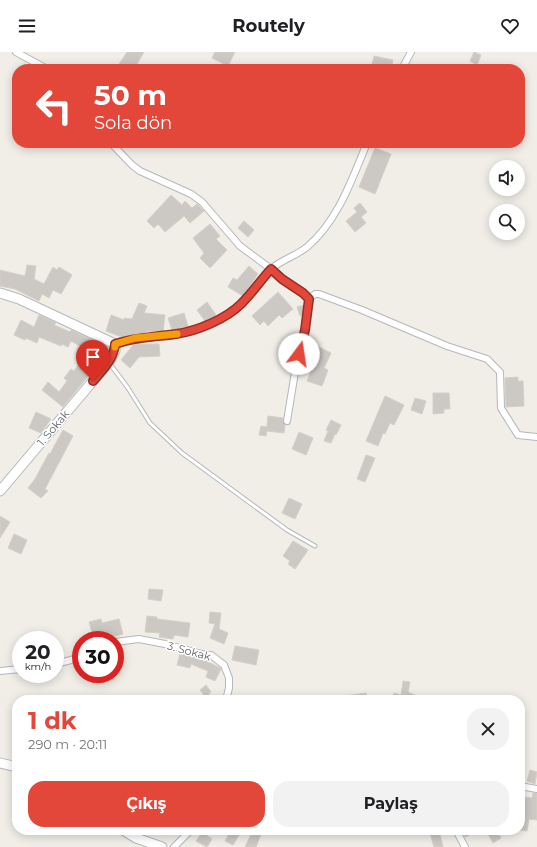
<!DOCTYPE html>
<html lang="tr">
<meta charset="utf-8">
<style>
:root{--surface:#fff;--page:#f2f2f2;--text:#202124;--muted:#757577;--accent:#e3473a}
body{margin:0;font-family:Montserrat,sans-serif;background:var(--page);color:var(--text);height:100vh;display:flex;flex-direction:column;font-size:15px;white-space:nowrap}
*{box-sizing:border-box;margin:0}
p{font-size:13px;color:var(--muted)}
.icon{flex:none;width:22px;height:22px;fill:none;stroke:currentColor;stroke-width:2;stroke-linecap:round;stroke-linejoin:round}
.map{position:relative;flex:1;overflow:hidden}
.side{position:absolute;left:12px;top:643px;width:513px;height:140px;display:flex;flex-direction:column;background:var(--surface);border-radius:16px;box-shadow:0 2px 10px #0003}
.side>*{flex:none}
.banner{position:absolute;left:12px;top:12px;width:513px;height:84px;border-radius:16px;box-shadow:0 2px 10px #0003;background:#e3473a;color:#fff;overflow:hidden}
.controls{position:absolute;left:489px;top:108px;display:grid;gap:8px}
.controls a{display:grid;place-items:center;width:36px;height:36px;border-radius:50%;background:var(--surface);box-shadow:0 2px 10px #0003;font-size:20px}
.speed{position:absolute;left:12px;top:579px;display:flex;gap:8px;font-size:20px;font-weight:700;text-align:center}
.speed>*{display:grid;place-content:center;width:52px;height:52px;border-radius:50%;background:var(--surface);box-shadow:0 2px 10px #0003;line-height:1}
.speed small{font-size:10px;font-weight:400}
.speed .limit{border:6px solid #d22;background:#fff;color:#111}
.pin{position:absolute;display:grid;place-items:center;width:34px;height:34px;color:#fff;margin:-41px -17px;border-radius:50% 50% 50% 0;rotate:-45deg;box-shadow:0 0 4px #0007}
.pin .icon{rotate:45deg}
.me{position:absolute;width:44px;margin:-22px;rotate:14deg;stroke-linejoin:round;filter:drop-shadow(0 0 3px #0008)}
.turn{display:flex;align-items:center;gap:14px;height:84px;padding:0 16px;font-size:18px}
.turn .icon{width:52px;height:52px;stroke-width:2.5}
.turn b{display:block;font-size:28px;line-height:34px}
.round{display:grid;place-items:center;flex:none;width:42px;height:42px;border-radius:16px;background:var(--page)}
.overview{display:flex;align-items:center;justify-content:space-between;height:68px;padding:0 16px}
h1{font-size:24px;font-weight:700;line-height:30px;color:var(--accent)}
.action{display:flex;gap:8px;margin-top:auto;padding:8px 16px}
.action a{flex:1;height:46px;border-radius:16px;background:var(--accent);color:#fff;font-size:16px;font-weight:700;line-height:46px;text-align:center}
.action a+a{background:var(--page);color:var(--text)}
header{display:flex;justify-content:space-between;align-items:center;height:52px;padding:0 16px;background:var(--surface);font-size:18px;font-weight:700}
.map>svg:first-child{display:block}
.building{fill:#ccc9c4;stroke:#d5d0c5}
.lines{fill:none;stroke-linecap:round;stroke-linejoin:round}
.lane-casing{stroke:#b4b7bb;stroke-width:5}
.street-casing{stroke:#b4b7bb;stroke-width:8}
.secondary-casing{stroke:#b5b9be;stroke-width:11}
.lane{stroke:#fff;stroke-width:3}
.street{stroke:#fff;stroke-width:6}
.secondary{stroke:#fff;stroke-width:9}
.route-casing{stroke:#942e26;stroke-width:10}
.route{stroke:#e3473a;stroke-width:7}
.slow{stroke:#f59e0b;stroke-width:7}
.labels{text-anchor:middle;dominant-baseline:central;stroke-width:3;stroke-linejoin:round;paint-order:stroke}
.street-label{font-size:11px;fill:#5e6267;stroke:#fff}
</style>
<header><svg class="icon" aria-label="menu" viewBox="0 0 24 24"><path d="M4 6h16M4 12h16M4 18h16"/></svg>Routely<svg class="icon" aria-label="heart" viewBox="0 0 24 24"><path d="M12 20l-8-8c-3-5 5-10 8-4 3-6 11-1 8 4z"/></svg></header>
<div class="map">
<svg width="537" height="795" viewBox="0 0 537 795">
<rect width="100%" height="100%" fill="#f0eee7"/>
<g class="building">
<polygon points="127,0 144,0 134,17 127,17 119,12"/>
<polygon points="215,0 235,0 228,14 212,6"/>
<polygon points="474,0 481,3 477,13 470,9"/>
<polygon points="374,4 393,8 391,17 371,17"/>
<polygon points="375,96 391,102 375,142 359,135"/>
<polygon points="171,143 182,153 185,149 192,156 197,152 204,159 190,171 184,164 165,180 158,172 154,176 147,169"/>
<polygon points="360,151 367,160 361,165 366,171 355,180 346,169 357,160 354,156"/>
<polygon points="244,169 254,178 248,185 238,176"/>
<polygon points="210,172 220,184 216,187 227,198 210,216 200,206 204,201 193,186"/>
<polygon points="27,213 36,214 34,227 44,232 53,215 57,218 59,215 72,223 61,242 53,238 49,246 42,242 39,249 15,237 0,234 0,218 25,224"/>
<polygon points="249,214 258,222 243,244 228,235 233,226 237,228"/>
<polygon points="278,240 293,257 282,266 279,263 268,274 264,269 260,273 252,264"/>
<polygon points="207,250 216,263 205,269 197,258"/>
<polygon points="139,251 147,254 144,261 165,263 163,280 147,279 142,282 126,285 119,284 106,279 111,263 124,268 124,266 132,267"/>
<polygon points="304,253 302,263 300,264 297,255"/>
<polygon points="184,261 188,274 172,278 168,266"/>
<polygon points="39,263 56,271 54,273 70,280 71,278 109,296 104,307 94,318 90,315 97,304 71,289 68,295 62,292 61,294 39,285 37,291 26,286 25,288 14,283 21,268 34,275"/>
<polygon points="134,292 159,292 160,304 139,305 130,316 121,308"/>
<polygon points="317,294 331,301 324,316 328,318 322,334 307,329 315,309 310,307"/>
<polygon points="81,309 93,318 63,355 42,338 48,330 59,340 67,329 64,326 71,317 74,319"/>
<polygon points="518,325 518,329 523,329 524,354 506,355 505,326"/>
<polygon points="433,341 449,341 450,357 444,357 444,361 433,362"/>
<polygon points="385,344 404,353 394,373 390,371 385,382 383,381 378,394 366,389"/>
<polygon points="415,346 426,349 422,362 411,358"/>
<polygon points="36,360 51,367 41,381 29,376"/>
<polygon points="268,364 283,366 283,370 285,373 284,381 267,379 266,384 259,383 261,374 267,375"/>
<polygon points="331,368 341,373 336,383 335,382 331,391 324,389 328,379 326,378"/>
<polygon points="63,378 73,384 45,437 48,439 41,446 28,436 35,427 49,401 50,402"/>
<polygon points="299,380 313,386 306,403 292,397"/>
<polygon points="366,403 375,406 365,430 357,427"/>
<polygon points="289,446 302,452 295,467 282,461"/>
<polygon points="0,464 10,470 0,486"/>
<polygon points="14,482 27,488 21,502 8,496"/>
<polygon points="293,489 308,498 295,517 288,512 290,509 283,504"/>
<polygon points="149,537 163,538 161,549 148,547"/>
<polygon points="210,560 221,561 219,577 228,581 224,592 210,586 215,572 209,571"/>
<polygon points="147,564 157,565 157,567 190,571 188,585 174,583 173,587 159,585 160,581 145,580"/>
<polygon points="101,567 102,571 119,567 123,582 101,588 89,588 88,581 92,580 89,570"/>
<polygon points="235,594 259,598 256,613 232,608"/>
<polygon points="180,601 203,607 220,616 221,617 215,629 206,625 208,619 191,612 190,616 177,613"/>
<polygon points="403,629 410,630 408,640 425,648 392,648 394,641 401,643"/>
<polygon points="206,633 211,640 208,642 220,648 201,648 204,643 200,638"/>
<polygon points="366,641 367,648 346,648 345,644"/>
<polygon points="530,718 537,720 535,732 527,729"/>
<polygon points="533,741 537,741 537,768 529,767 527,779 520,778 520,759 522,745 532,746"/>
<polygon points="231,778 242,778 233,793 225,789"/>
<polygon points="253,778 261,782 256,795 245,795"/>
<polygon points="429,778 439,778 443,795 434,795"/>
<polygon points="461,778 481,778 465,785"/>
<polygon points="486,778 497,778 501,786 493,791"/>
<polygon points="202,780 212,787 207,795 196,789"/>
</g>
<g class="lines">
<defs>
<polyline id="lane" points="110,312 128,336 150,371 182,401 287,478 315,494"/>
<g id="street">
<polyline points="16,0 47,17"/>
<polyline points="402,17 411,0"/>
<polyline points="111,91 132,113 140,119 191,142 202,150 240,194 271,217 291,234 303,241 309,247 305,278 296,314 287,369"/>
<polyline points="309,247 315,242 319,242 362,258 447,294 487,307 500,320 501,356 518,383 537,385"/>
<path d="M 115,292 C 143,283 172,287 199,276 C 213,270 230,263 241,252 C 252,242 259,227 271,217 C 281,208 296,204 307,195 C 338,169 352,127 367,91"/>
<polyline points="115,590 139,587 165,592 202,602 211,603 224,613 229,626 229,636 226,648"/>
<polyline points="55,612 71,608 81,604"/>
<polyline points="0,619 21,617"/>
<polyline points="520,734 537,737"/>
<polyline points="456,778 465,795"/>
<polyline points="174,795 191,778"/>
</g>
<g id="secondary">
<polyline points="0,241 19,247 115,292 115,299 109,310 0,439"/>
<polyline points="0,711 17,715"/>
<polyline points="123,778 136,786 162,795"/>
</g>
</defs>
<use href="#lane" class="lane-casing"/>
<use href="#street" class="street-casing"/>
<use href="#secondary" class="secondary-casing"/>
<use href="#lane" class="lane"/>
<use href="#street" class="street"/>
<use href="#secondary" class="secondary"/>
</g>
<g class="lines">
<defs>
<path id="route" d="M 93,329 C 103,317 114,307 115,292 C 135,285 155,285 176,282 C 197,279 226,267 241,252 C 252,241 261,228 271,217 L 282,227 L 303,241 L 309,247 L 305,278 L 299,302"/>
</defs>
<use href="#route" class="route-casing"/>
<use href="#route" class="route"/>
<polyline class="slow" points="115,295 115,292 135,286 177,282"/>
</g>
<g class="labels">
<g class="street-label">
<text transform="translate(53 376) rotate(-50)">1. Sokak</text>
<text transform="translate(189 599) rotate(15)">3. Sokak</text>
</g>
</g>
</svg>
<div class="controls">
<a><svg class="icon" aria-label="sound" viewBox="0 0 24 24"><path d="M4 9h4l5-4v14l-5-4H4zM17 9q2 3 0 6"/></svg></a>
<a><svg class="icon" aria-label="search" viewBox="0 0 24 24"><circle cx="10" cy="10" r="6"/><path d="M15 15l6 6"/></svg></a>
</div>
<div class="speed"><div>20<small>km/h</small></div><div class="limit">30</div></div>
<div class="pin" style="left:93px;top:329px;background:#d93025"><svg class="icon" aria-label="arrive" viewBox="0 0 24 24"><path d="M6 21V4h12l-3 4 3 4H6"/></svg></div>
<svg class="me" style="left:299px;top:302px" viewBox="-20 -20 40 40"><circle r="19" fill="#fff"/><path d="M0-13L10 11 0 6-10 11z" fill="#e3473a"/></svg>
<div class="banner">
<div class="turn"><svg class="icon" aria-label="left" viewBox="0 0 24 24"><path d="M17 20v-9H6M10 6l-5 5 5 5"/></svg><div><b>50 m</b>Sola dön</div></div>
</div>
<section class="side">
<div class="overview"><div><h1>1 dk</h1><p>290 m · 20:11</p></div><a class="round"><svg class="icon" aria-label="close" viewBox="0 0 24 24"><path d="M6 6l12 12M18 6L6 18"/></svg></a></div>
<div class="action"><a>Çıkış</a><a>Paylaş</a></div>
</section>
</div>
